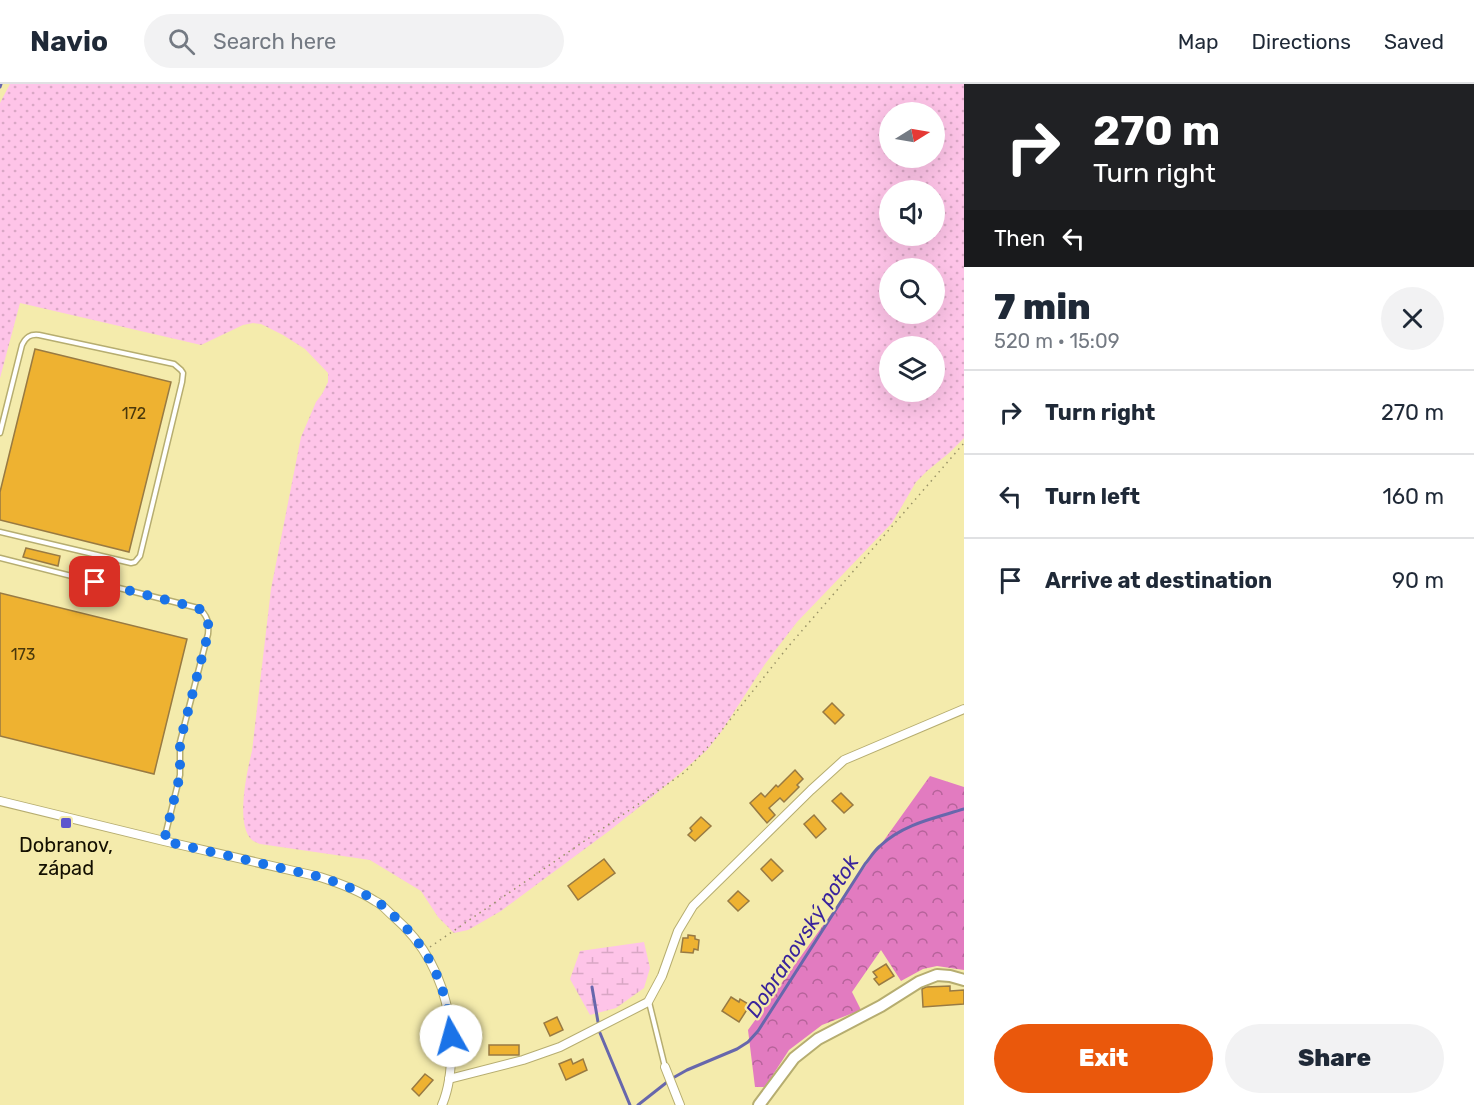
<!DOCTYPE html>
<meta charset="utf-8">
<style>
:root{--surface:#fff;--page:#f2f2f3;--text:#1f2937;--muted:#747a83;--line:#e0e1e3;--accent:#ea580c}
body{margin:0;font-family:Rubik,sans-serif;background:var(--page);color:var(--text);height:100vh;display:flex;flex-direction:column;font-size:22px;white-space:nowrap}
*{box-sizing:border-box;margin:0}
p{font-size:20px;color:var(--muted)}
.icon{flex:none;width:33px;height:33px;fill:none;stroke:currentColor;stroke-width:2;stroke-linecap:round;stroke-linejoin:round}
.map{position:relative;flex:1;overflow:hidden}
.sheet{display:flex;flex-direction:column;background:var(--surface);width:510px}
.sheet>*{flex:none}
.banner{background:#202124;color:#fff;overflow:hidden}
.needle{width:39px;rotate:79deg}
.fabs{position:absolute;left:879px;top:18px;display:grid;gap:12px}
.fabs a{display:grid;place-items:center;width:66px;height:66px;border-radius:50%;background:var(--surface);box-shadow:0 6px 24px #0002;font-size:30px}
.pin{position:absolute;display:grid;place-items:center;width:51px;height:51px;color:#fff;margin:-26px;border-radius:12px;box-shadow:0 3px 9px #0006}
.me{position:absolute;width:66px;margin:-33px;rotate:353deg;stroke-linejoin:round;filter:drop-shadow(0 0 4px #0008)}
.turn{display:flex;align-items:center;gap:21px;height:126px;padding:0 30px;font-size:27px}
.turn .icon{width:78px;height:78px;stroke-width:2.5}
.turn b{display:block;font-size:42px;line-height:51px}
.then{display:flex;align-items:center;height:57px;padding:0 30px;background:#0003;gap:12px;font-size:22px}
.round{display:grid;place-items:center;flex:none;width:63px;height:63px;border-radius:32px;background:var(--page)}
.summary{display:flex;align-items:center;justify-content:space-between;height:102px;padding:0 30px}
h1{font-size:36px;font-weight:800;line-height:45px}
.cta{display:flex;gap:12px;margin-top:auto;padding:12px 30px}
.cta a{flex:1;height:69px;border-radius:36px;background:var(--accent);color:#fff;font-size:24px;font-weight:800;line-height:69px;text-align:center}
.cta a+a{background:var(--page);color:var(--text)}
ul{padding:0;list-style:none}
li{display:flex;align-items:center;gap:18px;height:84px;padding:0 30px;border-top:2px solid var(--line)}
li div{flex:1}
li b{display:block;font-size:22px}
li em{font-style:normal}
header{display:flex;align-items:center;gap:36px;box-sizing:border-box;height:84px;padding:0 30px;background:var(--surface);border-bottom:2px solid var(--line)}
header strong{font-size:28px}
nav{display:flex;gap:33px;margin-inline-start:auto;font-size:21px}
.search{width:420px;height:54px;background:var(--page);display:flex;align-items:center;gap:15px;box-sizing:border-box;padding:0 21px;border-radius:33px;color:var(--muted);font-size:22px}
main{display:flex;flex:1;min-height:0}
.map>svg:first-child{display:block}
.grass{fill:url(#grass-dots);fill-rule:evenodd}
.forest{fill:url(#forest-crowns)}
.wetland{fill:url(#wetland-marsh)}
.lines{fill:none;stroke-linecap:round;stroke-linejoin:round}
.stream{stroke:#6767ac;stroke-width:3}
.building{fill:#eeb231;stroke:#987a43;stroke-width:1.5}
.lane-casing{stroke:#b6ad70;stroke-width:7}
.street-casing{stroke:#b6ad70;stroke-width:10}
.secondary-casing{stroke:#b6ad70;stroke-width:14}
.path{stroke:#9a9367;stroke-width:1.5;stroke-dasharray:1.5 4.5;stroke-linecap:butt}
.lane{stroke:#fff;stroke-width:4}
.street{stroke:#fff;stroke-width:8}
.secondary{stroke:#fff;stroke-width:10}
.route{stroke:#1a73e8;stroke-width:10;stroke-dasharray:0 18}
.poi-dot{fill:#5d55cd;stroke:#f4ebac;stroke-width:2}
.labels{text-anchor:middle;dominant-baseline:central;stroke-width:4.5;stroke-linejoin:round;paint-order:stroke}
.number-label{font-size:16px;fill:#4a380c}
.poi-label{font-size:20px;fill:#130f00;stroke:#f4ebac}
.water-label{font-size:21px;font-style:italic;fill:#39249c;stroke:#f4ebac}
</style>
<header>
<strong>Navio</strong>
<div class="search"><svg class="icon" aria-label="search" viewBox="0 0 24 24"><circle cx="10" cy="10" r="6"/><path d="M15 15l6 6"/></svg>Search here</div>
<nav><a>Map</a><a>Directions</a><a>Saved</a></nav>
</header>
<main>
<div class="map">
<svg width="964" height="1021" viewBox="0 0 964 1021">
<defs>
<pattern id="grass-dots" width="8" height="8" patternUnits="userSpaceOnUse" patternTransform="scale(1.5)"><rect width="8" height="8" fill="#fec4e8"/><path d="M2 2h.1M6 6h.1" fill="none" stroke="#d9a7c5" stroke-width="1.8" stroke-linecap="round"/></pattern>
<pattern id="forest-crowns" width="20" height="18" patternUnits="userSpaceOnUse" patternTransform="scale(1.5)"><rect width="20" height="18" fill="#e27bc0"/><path d="M2 6a3 3 0 1 1 6 0M12 15a3 3 0 1 1 6 0" fill="none" stroke="#b6639a"/></pattern>
<pattern id="wetland-marsh" width="20" height="14" patternUnits="userSpaceOnUse" patternTransform="scale(1.5)"><rect width="20" height="14" fill="#fec4e8"/><path d="M1 5h8M5 5V1M11 12h8M15 12V8" fill="none" stroke="#d9a7c5"/></pattern>
</defs>
<rect width="100%" height="100%" fill="#f4ebac"/>
<path class="grass" d="M 10,0 L 964,0 L 964,354 L 949,369 L 927,387 L 916,398 L 892,439 L 797,538 L 765,580 L 721,648 L 707,666 L 657,709 L 609,747 L 501,827 L 468,846 L 454,849 L 438,833 L 421,807 L 370,776 L 260,760 C 259,760 253,757 252,756 C 235,741 247,687 252,667 L 271,505 L 301,353 L 316,318 L 322,310 L 328,298 L 328,289 L 305,265 L 283,251 L 261,240 L 253,239 L 243,241 L 201,261 L 20,219 L 0,294 L 0,19 ZM 890,28 L 934,28 L 934,74 L 890,74 ZM 890,106 L 934,106 L 934,152 L 890,152 ZM 890,184 L 934,184 L 934,230 L 890,230 ZM 890,262 L 934,262 L 934,308 L 890,308 Z"/>
<polygon class="forest" points="930,692 964,703 964,886 937,882 923,885 901,897 881,866 852,908 861,926 822,941 789,966 765,1003 755,1003 748,946"/>
<polygon class="wetland" points="644,858 650,884 644,904 616,924 590,931 570,895 580,867"/>
<g class="lines">
<g class="stream">
<polyline points="0,3 1,0"/>
<polyline points="592,903 598,938"/>
<polyline points="600,949 630,1021"/>
<path d="M 638,1021 L 671,995 L 687,986 L 737,965 L 748,958 L 758,947 L 865,780 C 870,774 874,767 880,762 C 903,740 935,734 964,725"/>
</g>
</g>
<g class="building">
<polygon points="35,265 171,298 129,468 0,436 0,408"/>
<polygon points="26,464 60,472 58,482 23,473"/>
<polygon points="86,473 107,478 104,492 81,486 79,480 82,474"/>
<polygon points="0,509 187,555 154,690 0,652"/>
<polygon points="832,619 844,631 835,640 823,628"/>
<polygon points="795,686 803,695 797,701 799,703 784,718 780,714 769,724 775,731 767,739 750,719 761,709 765,713 776,701 778,703"/>
<polygon points="841,709 853,721 844,729 832,717"/>
<polygon points="814,731 826,745 816,754 804,740"/>
<polygon points="701,733 711,742 695,757 688,751 692,747 690,744"/>
<polygon points="604,775 615,789 578,816 568,802"/>
<polygon points="771,775 783,787 772,797 761,785"/>
<polygon points="738,807 749,817 738,827 728,817"/>
<polygon points="688,851 695,852 695,855 699,856 698,866 694,865 693,869 681,868 683,854 688,854"/>
<polygon points="886,880 894,892 879,901 874,895 877,893 873,888"/>
<polygon points="950,902 950,907 964,906 964,920 923,923 922,905 926,903"/>
<polygon points="731,913 739,918 740,915 750,921 739,938 722,927"/>
<polygon points="557,933 563,946 550,952 544,939"/>
<rect x="489" y="961" width="30" height="10"/>
<polygon points="571,975 573,980 583,975 587,986 566,996 559,980"/>
<polygon points="425,990 433,996 419,1012 412,1005"/>
</g>
<g class="lines">
<defs>
<g id="lane">
<path d="M 0,349 L 22,261 C 26,253 30,250 39,251 L 174,280 L 181,286 L 183,289 L 182,298 L 140,472 L 135,478 L 131,479 L 0,448"/>
<path d="M 0,474 L 198,524 C 208,531 209,539 208,550 L 180,658 L 180,691 L 164,756"/>
<polyline points="649,918 665,983"/>
</g>
<g id="street">
<path d="M 0,717 L 164,757 L 320,793 C 339,799 358,806 375,817 C 382,820 387,827 393,832 C 430,864 448,904 451,953 C 452,975 451,1000 442,1021"/>
<polyline points="665,983 680,1021"/>
<polyline points="449,995 523,976 560,963 648,918 662,892 678,847 693,822 811,706 844,676 964,625"/>
</g>
<polyline id="secondary" points="759,1021 794,974 818,955 881,922 919,898 937,891 950,892 964,896"/>
</defs>
<use href="#lane" class="lane-casing"/>
<use href="#street" class="street-casing"/>
<use href="#secondary" class="secondary-casing"/>
<polyline class="path" points="430,863 685,688 714,656 787,564 964,359"/>
<use href="#lane" class="lane"/>
<use href="#street" class="street"/>
<use href="#secondary" class="secondary"/>
</g>
<g class="lines">
<path class="route" d="M 95,498 L 198,524 C 208,531 209,539 208,550 L 180,658 L 180,691 L 164,757 L 320,793 C 339,799 358,806 375,816 C 383,821 389,828 396,834 C 430,865 448,906 451,952"/>
</g>
<rect class="poi-dot" x="60" y="733" width="12" height="12" rx="3"/>
<g class="labels">
<g class="number-label">
<text x="134" y="329">172</text>
<text x="23" y="570">173</text>
</g>
<g class="poi-label">
<text x="66" y="761">Dobranov,<tspan x="66" dy="23">západ</tspan></text>
</g>
<g class="water-label">
<text transform="translate(802 852) rotate(-57)">Dobranovský potok</text>
</g>
</g>
</svg>
<div class="fabs">
<a><svg class="needle" viewBox="-14 -14 28 28"><path d="M0-13l5 13h-10z" fill="#e53935"/><path d="M0 13l5-13h-10z" fill="#747a83"/></svg></a>
<a><svg class="icon" aria-label="sound" viewBox="0 0 24 24"><path d="M4 9h4l5-4v14l-5-4H4zM17 9q2 3 0 6"/></svg></a>
<a><svg class="icon" aria-label="search" viewBox="0 0 24 24"><circle cx="10" cy="10" r="6"/><path d="M15 15l6 6"/></svg></a>
<a><svg class="icon" aria-label="layers" viewBox="0 0 24 24"><path d="M12 4l9 5-9 5-9-5zM3 14l9 5 9-5"/></svg></a>
</div>
<div class="pin" style="left:95px;top:498px;background:#d93025"><svg class="icon" aria-label="arrive" viewBox="0 0 24 24"><path d="M6 21V4h12l-3 4 3 4H6"/></svg></div>
<svg class="me" style="left:451px;top:952px" viewBox="-20 -20 40 40"><circle r="19" fill="#fff"/><path d="M0-13L10 11 0 6-10 11z" fill="#1a73e8"/></svg>
</div>
<section class="sheet">
<div class="banner">
<div class="turn"><svg class="icon" aria-label="right" viewBox="0 0 24 24"><path d="M7 20v-9h11M14 6l5 5-5 5"/></svg><div><b>270 m</b>Turn right</div></div>
<div class="then">Then<svg class="icon" aria-label="left" viewBox="0 0 24 24"><path d="M17 20v-9H6M10 6l-5 5 5 5"/></svg></div>
</div>
<div class="summary"><div><h1>7 min</h1><p>520 m · 15:09</p></div><a class="round"><svg class="icon" aria-label="close" viewBox="0 0 24 24"><path d="M6 6l12 12M18 6L6 18"/></svg></a></div>
<ul>
<li><svg class="icon" aria-label="right" viewBox="0 0 24 24"><path d="M7 20v-9h11M14 6l5 5-5 5"/></svg><div><b>Turn right</b></div><em>270 m</em></li>
<li><svg class="icon" aria-label="left" viewBox="0 0 24 24"><path d="M17 20v-9H6M10 6l-5 5 5 5"/></svg><div><b>Turn left</b></div><em>160 m</em></li>
<li><svg class="icon" aria-label="arrive" viewBox="0 0 24 24"><path d="M6 21V4h12l-3 4 3 4H6"/></svg><div><b>Arrive at destination</b></div><em>90 m</em></li>
</ul>
<div class="cta"><a>Exit</a><a>Share</a></div>
</section>
</main>
